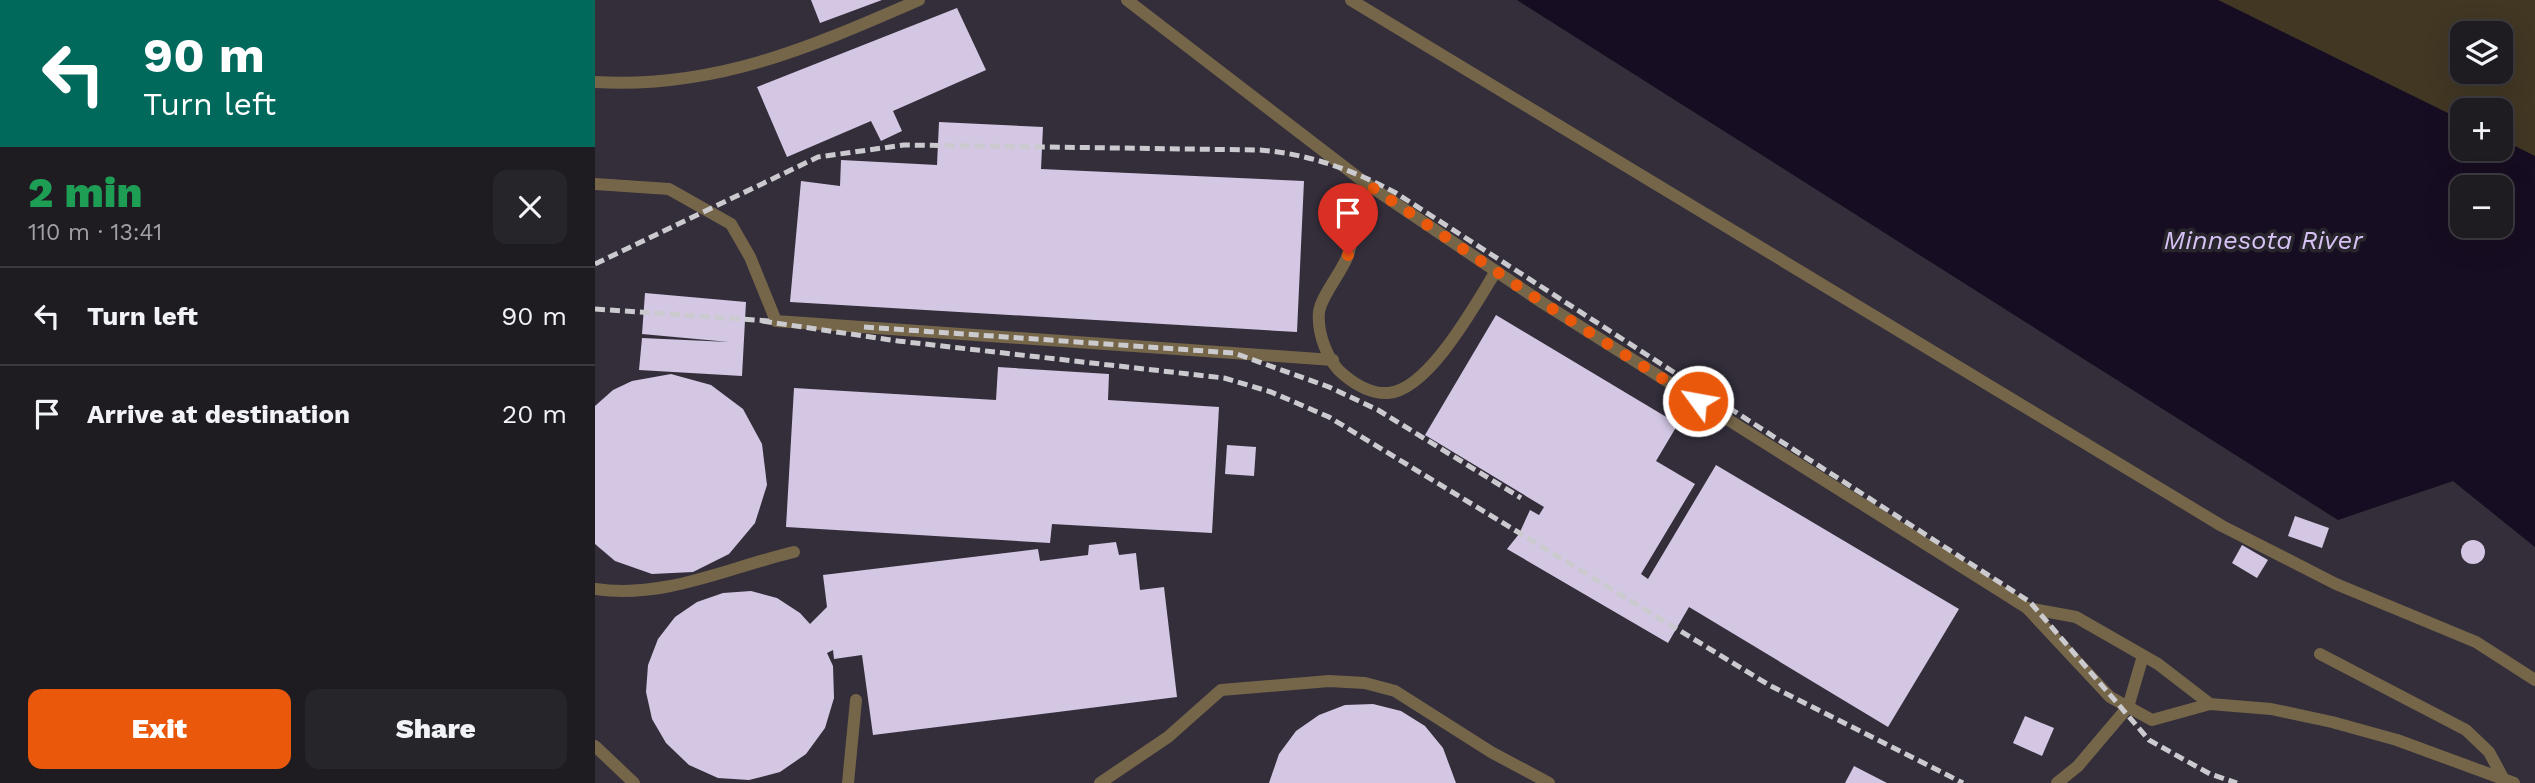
<!DOCTYPE html>
<meta charset="utf-8">
<style>
:root{--surface:#1e1c21;--page:#26252a;--text:#f1f3f6;--muted:#a1a1a5;--line:#3c3a3f;--accent:#ea580c}
body{margin:0;font-family:"Work Sans",sans-serif;background:var(--page);color:var(--text);height:100vh;display:flex;flex-direction:column;font-size:26px;white-space:nowrap}
*{box-sizing:border-box;margin:0}
p{font-size:23px;color:var(--muted)}
.icon{flex:none;width:38px;height:38px;fill:none;stroke:currentColor;stroke-width:2;stroke-linecap:round;stroke-linejoin:round}
.map{position:relative;flex:1;overflow:hidden}
.drawer{display:flex;flex-direction:column;background:var(--surface);width:595px}
.drawer>*{flex:none}
.top-card{background:#00695c;color:#fff;overflow:hidden}
.fabs{position:absolute;left:1855px;top:21px;display:grid;gap:14px}
.fabs a{display:grid;place-items:center;width:63px;height:63px;border-radius:14px;background:var(--surface);box-shadow:0 7px 28px #0002,0 0 0 2px var(--line);font-size:35px}
.pin{position:absolute;display:grid;place-items:center;width:60px;height:60px;color:#fff;margin:-72px -30px;border-radius:50% 50% 50% 0;rotate:-45deg;box-shadow:0 0 7px #0007}
.pin .icon{rotate:45deg}
.me{position:absolute;width:77px;margin:-38px;rotate:302deg;stroke-linejoin:round;filter:drop-shadow(0 0 5px #0008)}
.turn{display:flex;align-items:center;gap:24px;height:147px;padding:0 28px;font-size:32px}
.turn .icon{width:91px;height:91px;stroke-width:2.5}
.turn b{display:block;font-size:49px;line-height:60px}
.round{display:grid;place-items:center;flex:none;width:74px;height:74px;border-radius:14px;background:var(--page)}
.headline{display:flex;align-items:center;justify-content:space-between;height:119px;padding:0 28px}
h1{font-size:42px;font-weight:800;line-height:52px;color:#1e9e55}
.cta{display:flex;gap:14px;margin-top:auto;padding:14px 28px}
.cta a{flex:1;height:80px;border-radius:14px;background:var(--accent);color:#fff;font-size:28px;font-weight:800;line-height:80px;text-align:center}
.cta a+a{background:var(--page);color:var(--text)}
ul{padding:0;list-style:none}
li{display:flex;align-items:center;gap:21px;height:98px;padding:0 28px;border-top:2px solid var(--line)}
li div{flex:1}
li b{display:block;font-size:26px}
li em{font-style:normal}
main{display:flex;flex:1;min-height:0}
.map>svg:first-child{display:block}
.built{fill:#332e3a}
.green{fill:#413723;fill-rule:evenodd}
.water{fill:#170d22;fill-rule:evenodd}
.building{fill:#d3c7e4}
.lines{fill:none;stroke-linecap:round;stroke-linejoin:round}
.service{stroke:#756649;stroke-width:12}
.rail{stroke:#cbcace;stroke-width:5;stroke-dasharray:10 5;stroke-linecap:butt}
.route{stroke:#ea580c;stroke-width:12;stroke-dasharray:0 21.6}
.labels{text-anchor:middle;dominant-baseline:central;stroke-width:7;stroke-linejoin:round;paint-order:stroke}
.water-label{font-size:26px;font-style:italic;fill:#d7c2f5;stroke:#28262c}
</style>
<main>
<section class="drawer">
<div class="top-card">
<div class="turn"><svg class="icon" aria-label="left" viewBox="0 0 24 24"><path d="M17 20v-9H6M10 6l-5 5 5 5"/></svg><div><b>90 m</b>Turn left</div></div>
</div>
<div class="headline"><div><h1>2 min</h1><p>110 m · 13:41</p></div><a class="round"><svg class="icon" aria-label="close" viewBox="0 0 24 24"><path d="M6 6l12 12M18 6L6 18"/></svg></a></div>
<ul>
<li><svg class="icon" aria-label="left" viewBox="0 0 24 24"><path d="M17 20v-9H6M10 6l-5 5 5 5"/></svg><div><b>Turn left</b></div><em>90 m</em></li>
<li><svg class="icon" aria-label="arrive" viewBox="0 0 24 24"><path d="M6 21V4h12l-3 4 3 4H6"/></svg><div><b>Arrive at destination</b></div><em>20 m</em></li>
</ul>
<div class="cta"><a>Exit</a><a>Share</a></div>
</section>
<div class="map">
<svg width="1940" height="783" viewBox="0 0 1940 783">
<rect width="100%" height="100%" fill="#28262c"/>
<polygon class="built" points="0,0 922,0 1743,519 1858,481 1940,547 1940,783 0,783"/>
<path class="green" d="M 1623,0 L 1940,0 L 1940,187 L 1906,149 L 1906,110 L 1867,110 L 1867,120 ZM 1867,33 L 1906,33 L 1906,72 L 1867,72 Z"/>
<path class="water" d="M 922,0 L 1623,0 L 1867,120 L 1867,149 L 1906,149 L 1906,139 L 1940,156 L 1940,547 L 1858,481 L 1743,520 ZM 1867,187 L 1906,187 L 1906,226 L 1867,226 Z"/>
<g class="building">
<polygon points="216,0 287,0 225,23"/>
<polygon points="362,8 391,70 298,111 307,131 286,141 276,121 192,157 162,87"/>
<polygon points="344,122 448,127 446,169 709,181 702,332 195,302 206,181 245,186 246,160 342,165"/>
<polygon points="50,293 151,302 147,376 44,370 47,338 134,342 47,334"/>
<polygon points="901,315 1083,424 1061,461 1100,484 1046,574 1053,579 1121,465 1364,609 1293,727 1094,607 1073,643 912,549 924,534 935,510 944,515 949,507 830,435"/>
<polygon points="403,367 514,374 513,400 624,407 617,533 457,524 455,543 191,527 199,388 401,400"/>
<polygon points="76,374 116,385 148,409 167,444 172,485 160,523 134,554 98,572 57,574 20,561 0,544 0,406 18,390 37,381"/>
<polygon points="632,445 661,447 659,476 630,474"/>
<polygon points="1700,516 1734,528 1727,548 1693,536"/>
<circle cx="1878" cy="552" r="12"/>
<polygon points="521,542 524,555 541,553 545,590 569,587 582,697 278,735 267,655 239,659 238,650 232,653 238,666 239,698 230,728 211,754 185,772 154,780 123,778 94,765 71,743 57,719 51,692 53,665 63,639 80,617 102,602 128,593 156,591 182,598 205,613 215,624 232,607 228,575 443,549 445,561 493,555 494,545"/>
<polygon points="1647,545 1673,560 1662,578 1637,563"/>
<polygon points="778,704 806,711 830,726 848,748 861,783 674,783 684,754 701,731 724,715 750,705"/>
<polygon points="1430,716 1459,728 1447,756 1418,743"/>
<polygon points="1259,766 1292,783 1250,783"/>
</g>
<g class="lines">
<g class="service">
<polyline points="532,0 769,182 948,303 1432,608 1481,617 1563,664 1615,704 1676,709 1737,722 1802,740 1919,783"/>
<polyline points="756,0 1627,526 1741,584 1881,642 1940,680"/>
<path d="M 0,82 C 121,89 216,47 324,0"/>
<path d="M 769,182 C 760,206 761,231 753,255 C 747,272 726,296 724,312 C 722,333 733,363 749,375 C 761,385 777,394 793,393 C 834,390 881,303 901,271"/>
<polyline points="0,184 74,189 136,224 155,257 181,321 738,360"/>
<path d="M 0,589 C 71,599 131,568 199,552"/>
<polyline points="1432,608 1515,697 1557,720 1615,704"/>
<polyline points="1725,654 1871,730 1894,752 1907,776"/>
<polyline points="0,746 39,783"/>
<polyline points="253,783 261,700"/>
<polyline points="505,783 573,737 626,690 734,681 770,683 800,691 896,752 954,783"/>
<polyline points="1462,783 1483,766 1533,707 1548,656"/>
</g>
<g class="rail">
<path d="M 0,264 L 223,157 L 309,145 L 663,150 C 712,153 758,170 801,193 L 1435,602 L 1554,740 L 1615,774 L 1642,783"/>
<polyline points="0,309 174,321"/>
<polyline points="167,321 303,341 629,378 676,392 734,417 1174,685 1368,783"/>
<polyline points="269,327 639,353 734,387 783,410 926,498"/>
</g>
</g>
<g class="lines">
<polyline class="route" points="753,255 762,202 769,182 948,303 1103,401"/>
</g>
<g class="labels">
<g class="water-label">
<text x="1668" y="240">Minnesota River</text>
</g>
</g>
</svg>
<div class="fabs">
<a><svg class="icon" aria-label="layers" viewBox="0 0 24 24"><path d="M12 4l9 5-9 5-9-5zM3 14l9 5 9-5"/></svg></a>
<a>+</a>
<a>−</a>
</div>
<div class="pin" style="left:753px;top:255px;background:#d93025"><svg class="icon" aria-label="arrive" viewBox="0 0 24 24"><path d="M6 21V4h12l-3 4 3 4H6"/></svg></div>
<svg class="me" style="left:1103px;top:401px" viewBox="-20 -20 40 40"><circle r="17" fill="#ea580c" stroke="#fff" stroke-width="3"/><path d="M0-11L8 9 0 5-8 9z" fill="#fff"/></svg>
</div>
</main>
